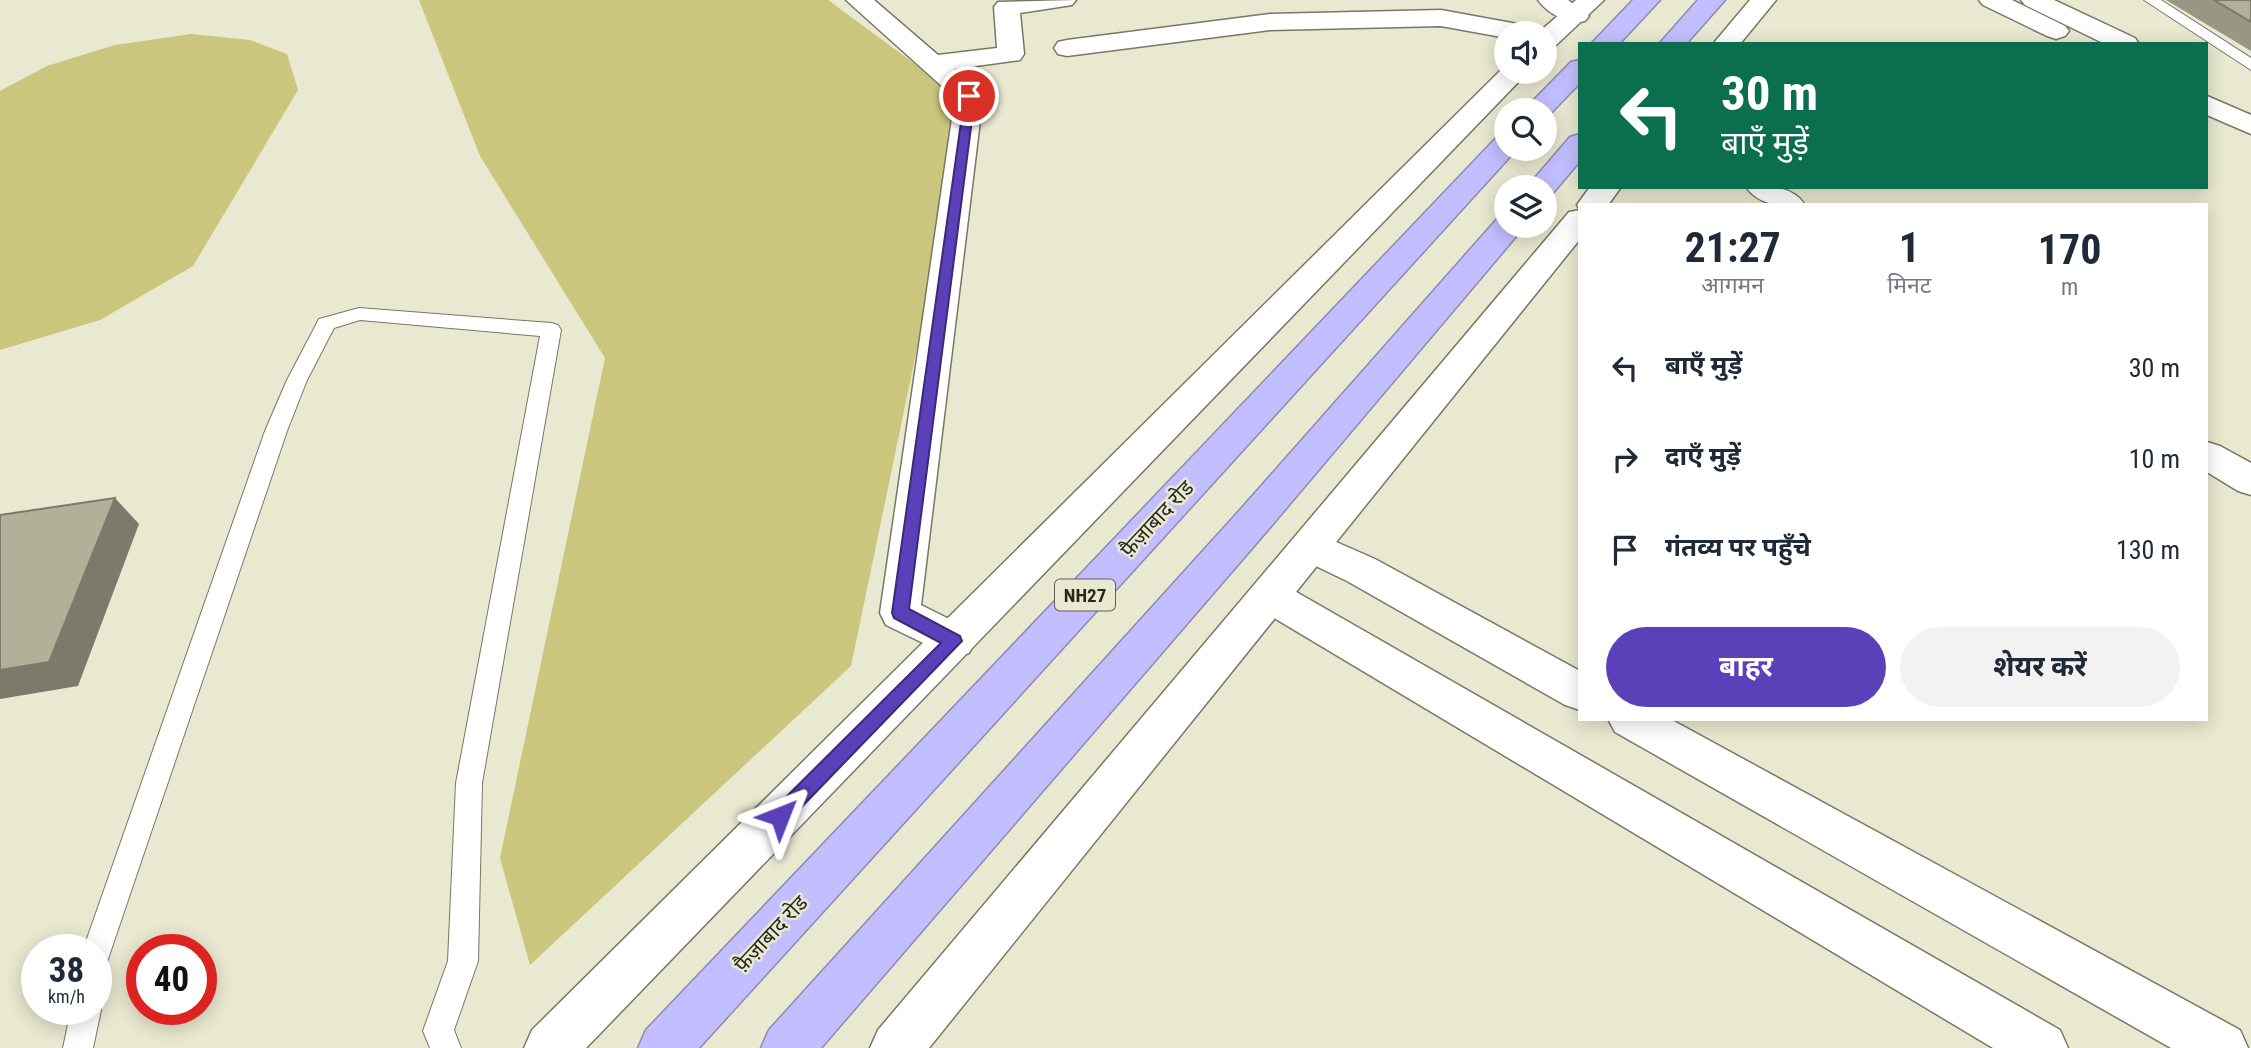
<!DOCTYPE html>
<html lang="hi">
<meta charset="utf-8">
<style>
:root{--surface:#fff;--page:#f2f2f3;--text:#1f2937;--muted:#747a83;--accent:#5b41b9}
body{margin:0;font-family:"Roboto Condensed","Noto Sans Devanagari",sans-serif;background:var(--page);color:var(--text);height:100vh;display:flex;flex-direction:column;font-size:26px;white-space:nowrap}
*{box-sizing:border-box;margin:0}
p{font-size:23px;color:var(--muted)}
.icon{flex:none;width:38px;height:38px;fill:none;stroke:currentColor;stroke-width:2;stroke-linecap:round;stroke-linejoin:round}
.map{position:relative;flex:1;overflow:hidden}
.panel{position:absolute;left:1578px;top:203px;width:630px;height:518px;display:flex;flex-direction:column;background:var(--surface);border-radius:0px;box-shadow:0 4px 18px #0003}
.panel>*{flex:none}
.top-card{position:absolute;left:1578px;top:42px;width:630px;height:147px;border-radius:0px;box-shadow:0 4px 18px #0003;background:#0b6e4f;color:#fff;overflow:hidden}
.tools{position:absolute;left:1494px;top:21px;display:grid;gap:14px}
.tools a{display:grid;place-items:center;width:63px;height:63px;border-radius:50%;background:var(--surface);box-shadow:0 4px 18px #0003;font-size:35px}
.speed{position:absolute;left:21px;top:934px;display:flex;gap:14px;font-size:35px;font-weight:700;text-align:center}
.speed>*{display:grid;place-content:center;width:91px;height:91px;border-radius:50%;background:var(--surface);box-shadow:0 4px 18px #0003;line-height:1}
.speed small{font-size:18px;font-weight:400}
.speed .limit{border:10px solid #d22;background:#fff;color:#111}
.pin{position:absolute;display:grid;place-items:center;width:60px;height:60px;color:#fff;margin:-30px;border:4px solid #fff;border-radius:50%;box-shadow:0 2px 7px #0007}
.me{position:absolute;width:77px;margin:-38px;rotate:45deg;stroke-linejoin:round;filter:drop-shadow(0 0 5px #0008)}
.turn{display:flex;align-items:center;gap:24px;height:147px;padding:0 28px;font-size:32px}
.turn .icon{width:91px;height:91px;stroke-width:2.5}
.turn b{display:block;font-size:49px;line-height:60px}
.eta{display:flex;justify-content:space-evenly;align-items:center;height:119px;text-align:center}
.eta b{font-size:42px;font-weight:700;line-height:49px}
.button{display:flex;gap:14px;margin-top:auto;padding:14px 28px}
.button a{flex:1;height:80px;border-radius:42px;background:var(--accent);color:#fff;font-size:28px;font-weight:700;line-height:80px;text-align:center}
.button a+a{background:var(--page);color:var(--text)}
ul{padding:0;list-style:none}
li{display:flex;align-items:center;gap:21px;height:91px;padding:0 28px}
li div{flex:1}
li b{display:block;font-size:26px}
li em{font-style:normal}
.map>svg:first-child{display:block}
.green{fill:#cac67d}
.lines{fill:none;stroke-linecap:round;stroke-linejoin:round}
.lane-casing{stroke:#797863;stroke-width:2}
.street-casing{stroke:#797863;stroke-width:3}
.secondary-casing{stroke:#797863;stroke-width:3}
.highway-casing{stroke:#8d8ab1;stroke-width:3}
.lane{fill:#fff;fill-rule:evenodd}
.street{fill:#fff;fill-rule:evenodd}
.secondary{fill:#fff;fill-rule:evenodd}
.highway{fill:#c3beff;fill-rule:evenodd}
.wall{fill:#989784}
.shaded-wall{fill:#7c7b6b}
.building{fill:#b1b099;stroke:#7c7b6b;stroke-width:2}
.route{fill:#5b41b9;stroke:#3b2a78;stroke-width:2}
.labels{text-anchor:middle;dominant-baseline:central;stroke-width:5;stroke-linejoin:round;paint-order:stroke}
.shield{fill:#e9e8d0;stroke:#626254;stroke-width:2}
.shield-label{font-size:19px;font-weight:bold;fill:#28281f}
.street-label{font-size:21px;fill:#28281f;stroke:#e9e8d0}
</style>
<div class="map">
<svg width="2251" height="1048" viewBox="0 0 2251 1048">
<rect width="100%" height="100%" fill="#e9e8d0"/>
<g class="green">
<polygon points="419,0 828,0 968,103 851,666 530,965 500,858 605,358 480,156"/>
<polygon points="191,34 250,40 287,54 298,90 193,266 100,320 0,350 0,91 47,66 115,45"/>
</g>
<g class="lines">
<defs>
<g id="lane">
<polygon points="2144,0 2161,0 2251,58 2251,70"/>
<polygon points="359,308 551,323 558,325 561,330 482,783 478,961 454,1030 461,1048 430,1048 423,1031 448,961 456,783 540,336 360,320 334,328 307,380 287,431 106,965 96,969 96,950 83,950 265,431 287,380 319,319"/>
<polygon points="97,999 101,1010 93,1048 63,1048 71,1010 96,1010"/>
</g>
<g id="street">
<polygon points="846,0 874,0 938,55 997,48 994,7 998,2 1076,0 1072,5 1020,13 1024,54 1020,60 954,69 983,96 921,605 969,629 975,641 969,653 954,658 886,625 880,613 955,98"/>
<path d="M 1538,0 L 1568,0 L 1589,16 L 1585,21 C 1569,25 1548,14 1538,0 Z"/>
<polygon points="1979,0 2012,0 2065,26 2069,31 2065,36 2056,39 2047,36 1983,5"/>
<polygon points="2021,0 2054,0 2135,38 2139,44 2105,44 2025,5"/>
<polygon points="1441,10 1523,25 1532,28 1536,33 1507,33 1507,38 1441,26 1270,30 1067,56 1058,54 1054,48 1058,42 1067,40 1270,14"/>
<polygon points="2207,96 2251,115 2251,134 2207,115"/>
<path d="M 1746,187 C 1768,187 1791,184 1805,205 C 1783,205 1761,208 1746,187 Z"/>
<polygon points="2207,442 2220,446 2251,463 2251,495 2238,491 2207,472"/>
<polygon points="1311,531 1375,559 1580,671 1580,710 1565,705 1347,581 1297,557 1291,546 1297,535"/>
<polygon points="1270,580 1284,585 2060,1030 2068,1048 1993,1048 1256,607 1250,596 1256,585"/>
<polygon points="1608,719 1670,719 2240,1030 2248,1048 2171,1048 1615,732"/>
</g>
<g id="secondary">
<polygon points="1576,0 1604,0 1554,47 1545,49 1545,33 1538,33"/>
<polygon points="1750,0 1776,0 1740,44 1713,44"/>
<polygon points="1505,66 1507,72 1528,72 586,1048 524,1048 532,1030"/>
<polygon points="1590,187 1621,187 1608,205 1580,205 1580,239 929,1048 870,1048 878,1030 1569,212 1580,210 1577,205"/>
</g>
<g id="highway">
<polygon points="1633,0 1660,0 1619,44 1591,44"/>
<polygon points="1698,0 1725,0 1686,44 1659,44"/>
<polygon points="1580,60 1580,83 1548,116 1545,117 1545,110 1524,110 1571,62"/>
<polygon points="1507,134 1507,149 1517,149 699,1048 638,1048 646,1030 1497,137"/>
<polygon points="1580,134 1580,161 1553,193 1545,195 1545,187 1527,187 1570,137"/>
<polygon points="1507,217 1507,226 1523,226 1519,233 1267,531 821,1048 761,1048 769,1030 1239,511 1497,219"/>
</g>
</defs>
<use href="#lane" class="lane-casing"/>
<use href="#street" class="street-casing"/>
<use href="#secondary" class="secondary-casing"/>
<use href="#highway" class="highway-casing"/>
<use href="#lane" class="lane"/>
<use href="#street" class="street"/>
<use href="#secondary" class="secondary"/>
<use href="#highway" class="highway"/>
</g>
<polygon class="wall" points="2166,0 2251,0 2251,51"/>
<polygon class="shaded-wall" points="115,498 139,524 78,686 0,699 0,670"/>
<g class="building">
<polygon points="2214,0 2251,0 2251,22"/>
<polygon points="115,498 49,662 0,670 0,515"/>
</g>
<polygon class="route" points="965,94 975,96 909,609 960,636 962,641 787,822 780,824 774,822 771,816 774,809 941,643 894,618 892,613"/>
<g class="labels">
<rect class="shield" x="1055" y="579.5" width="60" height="31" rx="5"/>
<g class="shield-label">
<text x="1085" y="595">NH27</text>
</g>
<g class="street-label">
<text transform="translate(1157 519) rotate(-47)">फ़ैज़ाबाद रोड</text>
<text transform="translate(771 934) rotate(-47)">फ़ैज़ाबाद रोड</text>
</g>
</g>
</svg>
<div class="tools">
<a><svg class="icon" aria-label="sound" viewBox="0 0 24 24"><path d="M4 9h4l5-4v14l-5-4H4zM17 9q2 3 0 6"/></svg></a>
<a><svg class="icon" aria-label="search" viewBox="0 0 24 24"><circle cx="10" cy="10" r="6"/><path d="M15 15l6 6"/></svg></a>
<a><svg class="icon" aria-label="layers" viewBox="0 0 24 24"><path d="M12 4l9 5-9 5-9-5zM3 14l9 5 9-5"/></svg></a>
</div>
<div class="speed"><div>38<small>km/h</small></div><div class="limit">40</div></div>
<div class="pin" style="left:969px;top:96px;background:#d93025"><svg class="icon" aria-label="arrive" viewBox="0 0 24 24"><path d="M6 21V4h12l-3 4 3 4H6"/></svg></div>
<svg class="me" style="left:780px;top:816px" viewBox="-20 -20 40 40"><path d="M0-17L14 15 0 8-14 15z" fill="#5b41b9" stroke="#fff" stroke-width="4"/></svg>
<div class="top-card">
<div class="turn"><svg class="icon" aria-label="left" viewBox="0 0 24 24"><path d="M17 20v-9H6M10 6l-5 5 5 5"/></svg><div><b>30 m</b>बाएँ मुड़ें</div></div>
</div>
<section class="panel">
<div class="eta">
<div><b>21:27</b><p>आगमन</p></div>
<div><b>1</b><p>मिनट</p></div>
<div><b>170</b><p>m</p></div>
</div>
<ul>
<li><svg class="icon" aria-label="left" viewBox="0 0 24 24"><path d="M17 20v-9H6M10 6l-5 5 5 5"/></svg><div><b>बाएँ मुड़ें</b></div><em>30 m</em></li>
<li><svg class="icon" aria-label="right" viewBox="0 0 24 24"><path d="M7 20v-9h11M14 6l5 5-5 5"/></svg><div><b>दाएँ मुड़ें</b></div><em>10 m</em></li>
<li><svg class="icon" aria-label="arrive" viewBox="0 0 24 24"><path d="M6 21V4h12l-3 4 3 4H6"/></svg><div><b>गंतव्य पर पहुँचे</b></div><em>130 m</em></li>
</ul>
<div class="button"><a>बाहर</a><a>शेयर करें</a></div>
</section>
</div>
